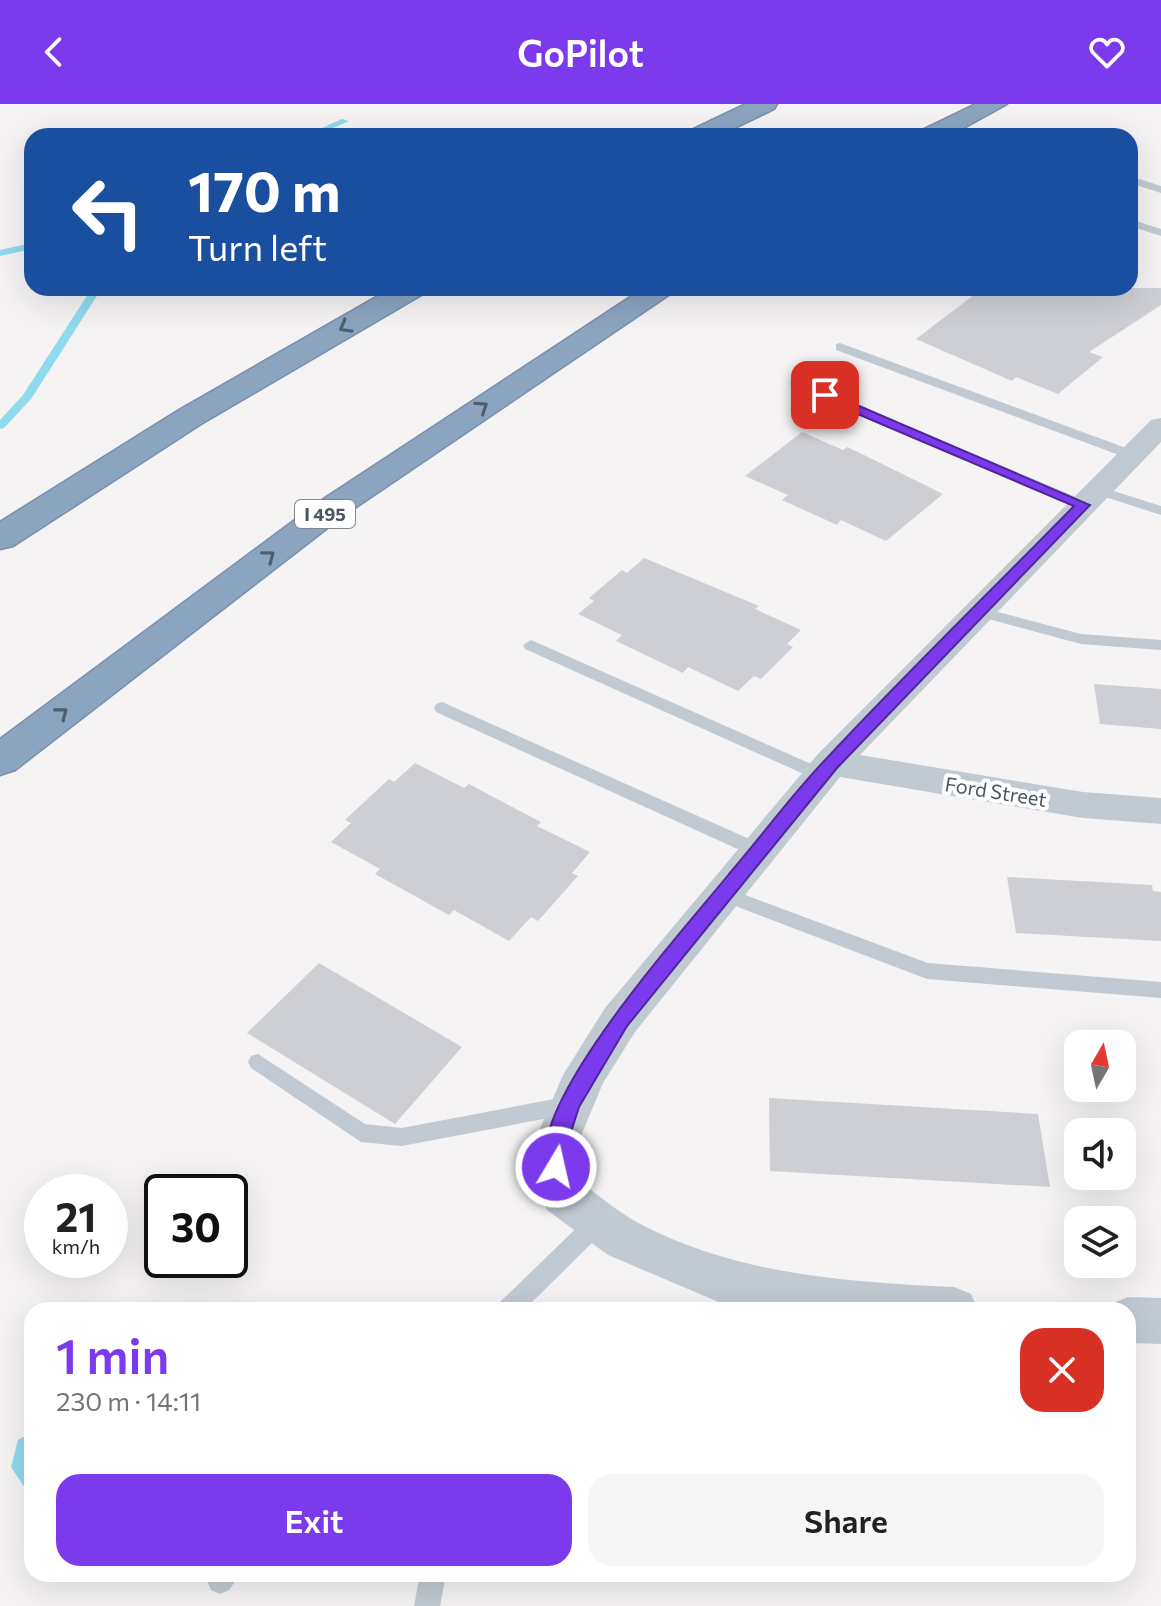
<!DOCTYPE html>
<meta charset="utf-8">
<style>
:root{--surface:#fff;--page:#f6f6f6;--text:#202124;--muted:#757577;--accent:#7c3aed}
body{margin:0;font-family:Commissioner,sans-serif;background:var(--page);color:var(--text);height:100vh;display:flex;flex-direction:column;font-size:30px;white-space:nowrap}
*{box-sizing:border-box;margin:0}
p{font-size:26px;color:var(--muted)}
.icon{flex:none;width:44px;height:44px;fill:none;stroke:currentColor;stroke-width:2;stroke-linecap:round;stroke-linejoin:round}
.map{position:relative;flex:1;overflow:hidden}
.panel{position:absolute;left:24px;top:1198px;width:1112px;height:280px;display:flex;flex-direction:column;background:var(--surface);border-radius:24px;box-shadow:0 8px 32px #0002}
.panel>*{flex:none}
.hud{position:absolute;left:24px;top:24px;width:1114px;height:168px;border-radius:24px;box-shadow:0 8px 32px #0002;background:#1a4fa0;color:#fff;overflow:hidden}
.needle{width:52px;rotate:9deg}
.controls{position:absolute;left:1064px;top:926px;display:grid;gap:16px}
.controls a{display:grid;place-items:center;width:72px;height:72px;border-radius:16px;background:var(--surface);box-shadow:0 8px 32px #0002;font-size:40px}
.speed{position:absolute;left:24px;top:1070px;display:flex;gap:16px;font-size:40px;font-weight:700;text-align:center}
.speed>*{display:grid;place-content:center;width:104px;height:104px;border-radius:50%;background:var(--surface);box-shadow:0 8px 32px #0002;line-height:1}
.speed small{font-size:20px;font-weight:400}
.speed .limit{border:4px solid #111;border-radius:12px;background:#fff;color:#111}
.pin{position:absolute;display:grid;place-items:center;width:68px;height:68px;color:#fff;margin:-34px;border-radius:16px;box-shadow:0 4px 12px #0006}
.me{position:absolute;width:88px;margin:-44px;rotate:9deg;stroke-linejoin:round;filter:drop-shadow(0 0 6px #0008)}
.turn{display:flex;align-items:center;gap:28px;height:168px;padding:0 32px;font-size:36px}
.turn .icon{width:104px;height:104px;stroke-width:2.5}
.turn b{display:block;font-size:56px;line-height:68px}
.round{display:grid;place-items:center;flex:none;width:84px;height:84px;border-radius:24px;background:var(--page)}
.overview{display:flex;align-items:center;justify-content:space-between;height:136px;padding:0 32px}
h1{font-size:48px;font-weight:600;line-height:60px;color:var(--accent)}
.cta{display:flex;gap:16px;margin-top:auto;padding:16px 32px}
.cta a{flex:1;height:92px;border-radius:24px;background:var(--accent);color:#fff;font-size:32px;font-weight:600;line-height:92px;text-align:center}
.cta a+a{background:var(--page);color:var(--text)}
header{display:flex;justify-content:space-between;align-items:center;height:104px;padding:0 32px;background:var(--accent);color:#fff;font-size:36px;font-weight:600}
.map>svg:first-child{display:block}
.water{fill:#90daee}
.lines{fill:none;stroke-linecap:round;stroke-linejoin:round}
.stream{fill:#90daee;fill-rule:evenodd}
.building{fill:#cdcfd5}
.motorway-casing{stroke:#7690ad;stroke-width:3}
.service{fill:#c1cad2;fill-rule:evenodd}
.minor{fill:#c1cad2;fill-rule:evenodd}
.motorway{fill:#8ba5c1;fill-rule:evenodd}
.oneway{stroke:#505e6b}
.route{fill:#7c3aed;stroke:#51269a;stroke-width:2}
.labels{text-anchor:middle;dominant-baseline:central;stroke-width:8;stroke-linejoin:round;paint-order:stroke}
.shield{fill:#fff;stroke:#808990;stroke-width:2}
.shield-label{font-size:18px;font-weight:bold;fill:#4a5661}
.street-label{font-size:20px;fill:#4a5661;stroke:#fff}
</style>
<header><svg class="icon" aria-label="back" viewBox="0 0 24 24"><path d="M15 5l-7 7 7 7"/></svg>GoPilot<svg class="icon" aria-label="heart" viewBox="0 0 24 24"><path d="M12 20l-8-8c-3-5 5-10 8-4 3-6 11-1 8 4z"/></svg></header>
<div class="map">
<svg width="1161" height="1502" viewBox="0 0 1161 1502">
<rect width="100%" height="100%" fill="#f5f3f3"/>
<polygon class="water" points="32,1328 32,1393 31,1393 11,1363 18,1336"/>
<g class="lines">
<g class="stream">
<polygon points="342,15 349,17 315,32 304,32"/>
<polygon points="32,139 32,145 0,152 0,146"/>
<polygon points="92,184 102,184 31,295 4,324 0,325 0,316 23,291"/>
</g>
</g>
<g class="building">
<polygon points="983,184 1161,184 1161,201 1089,248 1103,253 1058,290 1016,273 1012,277 916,235"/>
<polygon points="802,328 843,346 847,343 860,349 943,390 886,437 841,416 837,421 782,396 788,391 745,372"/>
<polygon points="644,454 759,502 755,505 801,526 787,540 793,543 761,575 754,572 738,587 688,563 683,569 616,537 622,531 578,510 594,497 589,494 622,466 627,469"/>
<polygon points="1094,580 1161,585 1161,625 1100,620"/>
<polygon points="415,659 464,684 469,680 482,687 541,718 537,722 590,748 572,769 578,772 538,817 531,813 509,837 454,806 449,811 375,770 380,765 331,738 351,719 345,716 389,675 394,678"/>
<polygon points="1007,773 1152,781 1153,787 1161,788 1161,837 1016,829"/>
<polygon points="319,859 462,943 395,1020 247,929"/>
<polygon points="769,994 1038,1010 1050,1083 770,1067"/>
</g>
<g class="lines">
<defs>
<g id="motorway">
<polygon points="746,0 777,0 774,5 718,32 685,32 689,27"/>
<polygon points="976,0 1007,0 949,32 916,32 920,27"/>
<polygon points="392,184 428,184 423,190 201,320 13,442 0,445 0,418 179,306"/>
<polygon points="644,184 679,184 343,412 15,666 0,671 0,635 319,398"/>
</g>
</defs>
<use href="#motorway" class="motorway-casing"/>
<g class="service">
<polygon points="1130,72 1161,82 1161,89 1130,79"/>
<polygon points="1130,115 1161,125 1161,132 1130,122"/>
<polygon points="840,239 1137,348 1139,351 1132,355 1127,354 836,246 836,240"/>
<polygon points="796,275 1088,398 1090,401 1088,404 1078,404 791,282 790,279"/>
<polygon points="1098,382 1161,402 1161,411 1093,389 1093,383"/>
<polygon points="979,503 1081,530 1161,536 1161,546 1081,540 974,511 971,508 974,505"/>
<polygon points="531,536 827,667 830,671 827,675 815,675 525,545 523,541"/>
<polygon points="442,598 765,742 768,747 765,752 753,752 436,608 434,604 436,600"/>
<polygon points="724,783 928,859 1161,878 1161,894 927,875 717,795 715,790 717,785"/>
<polygon points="258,950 365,1020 402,1024 570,992 577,995 580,1001 577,1007 570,1010 402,1042 361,1038 251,964 248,958 251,952"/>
<polygon points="599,1107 607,1110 610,1117 607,1124 524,1206 497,1206 500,1198 591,1110"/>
<polygon points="210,1470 240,1470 229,1486 220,1490 211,1486 207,1477"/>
<polygon points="420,1470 446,1470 440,1502 414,1502"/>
</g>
<g class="minor">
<path d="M 1161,314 L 1161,338 L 860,651 L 1083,688 L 1161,694 L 1161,720 L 1083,714 L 840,673 L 635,928 L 603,979 L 580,1034 L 579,1063 L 583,1080 C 602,1094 622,1111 644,1122 C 741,1171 847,1178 954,1183 L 971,1190 L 978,1206 L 755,1206 L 721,1199 L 608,1151 L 547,1106 L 533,1063 L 536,1034 L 563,971 L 605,904 L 818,650 L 1151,316 Z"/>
<polygon points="1128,1193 1161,1194 1161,1240 1128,1239 1128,1206 1108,1206 1111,1200"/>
</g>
<use href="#motorway" class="motorway"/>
</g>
<defs><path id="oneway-chevron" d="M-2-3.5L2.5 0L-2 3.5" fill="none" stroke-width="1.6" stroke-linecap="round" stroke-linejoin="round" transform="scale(2)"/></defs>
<g class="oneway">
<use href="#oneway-chevron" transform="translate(345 223) rotate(150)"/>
<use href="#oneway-chevron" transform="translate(482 303) rotate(-34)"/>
<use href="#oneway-chevron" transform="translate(269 452) rotate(-37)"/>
<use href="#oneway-chevron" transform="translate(62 609) rotate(-38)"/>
</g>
<path class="route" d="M 820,289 L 829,289 L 1090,401 L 837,664 L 627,922 L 579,1003 L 569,1034 L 563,1069 L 556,1072 L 548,1069 C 519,1006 689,820 729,770 C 762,732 792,690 827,654 C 907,568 992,486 1074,402 L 820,294 Z"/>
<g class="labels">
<rect class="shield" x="295" y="396" width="60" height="28" rx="6"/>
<g class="shield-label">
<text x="325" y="410">I 495</text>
</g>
<g class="street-label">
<text transform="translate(996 687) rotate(9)">Ford Street</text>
</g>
</g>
</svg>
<div class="controls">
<a><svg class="needle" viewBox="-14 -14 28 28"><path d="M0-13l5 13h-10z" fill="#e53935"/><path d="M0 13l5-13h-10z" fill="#757577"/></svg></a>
<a><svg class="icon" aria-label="sound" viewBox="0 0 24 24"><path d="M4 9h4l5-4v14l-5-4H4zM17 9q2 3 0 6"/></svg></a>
<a><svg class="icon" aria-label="layers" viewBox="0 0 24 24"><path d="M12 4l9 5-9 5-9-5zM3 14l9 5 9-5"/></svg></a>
</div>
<div class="speed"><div>21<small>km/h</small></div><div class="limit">30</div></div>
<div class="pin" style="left:825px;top:291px;background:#d93025"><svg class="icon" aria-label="arrive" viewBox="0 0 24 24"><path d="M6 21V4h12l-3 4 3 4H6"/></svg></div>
<svg class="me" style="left:556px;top:1063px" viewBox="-20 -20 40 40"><circle r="17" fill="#7c3aed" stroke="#fff" stroke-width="3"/><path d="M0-11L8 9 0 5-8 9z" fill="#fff"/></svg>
<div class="hud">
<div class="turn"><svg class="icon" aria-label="left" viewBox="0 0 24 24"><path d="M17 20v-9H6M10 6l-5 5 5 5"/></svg><div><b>170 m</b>Turn left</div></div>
</div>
<section class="panel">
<div class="overview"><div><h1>1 min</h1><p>230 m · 14:11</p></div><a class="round" style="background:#d93025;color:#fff"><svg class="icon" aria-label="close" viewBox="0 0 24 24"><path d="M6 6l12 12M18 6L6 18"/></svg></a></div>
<div class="cta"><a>Exit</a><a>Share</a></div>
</section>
</div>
